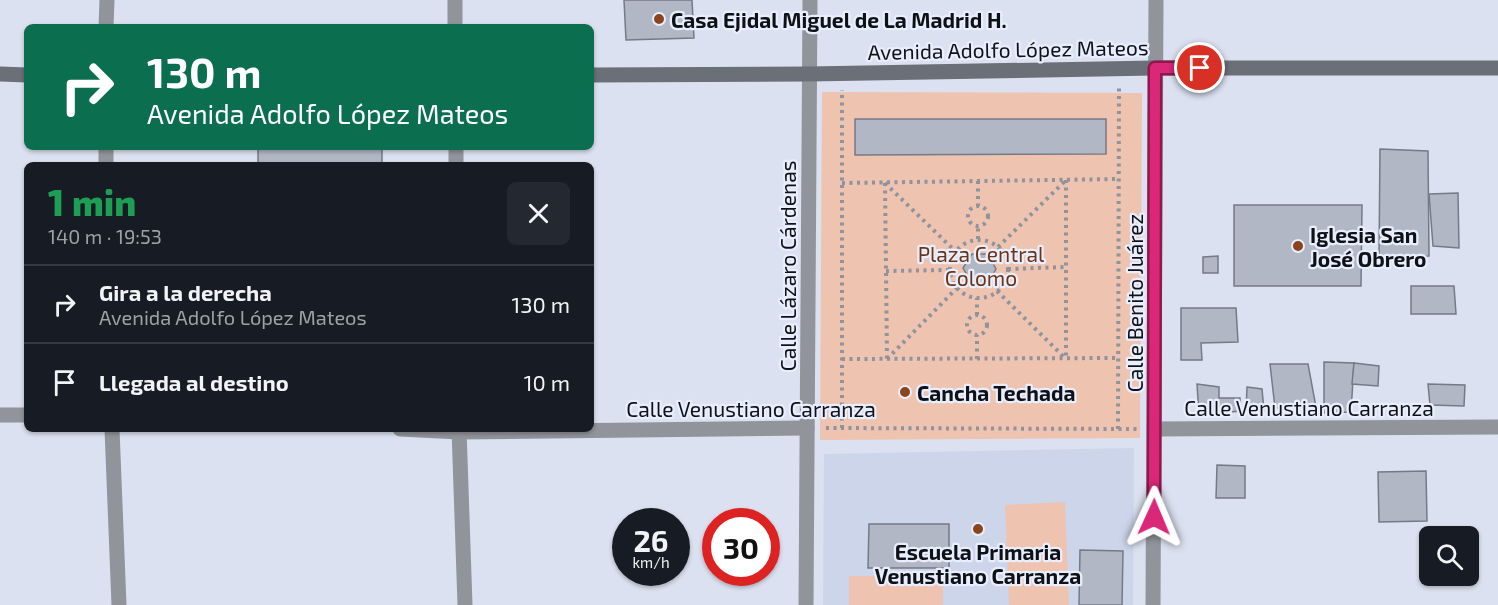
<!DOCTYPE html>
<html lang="es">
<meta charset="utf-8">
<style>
:root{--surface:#171b24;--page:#242831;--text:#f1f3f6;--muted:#9ea1a6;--line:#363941}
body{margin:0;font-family:"Exo 2",sans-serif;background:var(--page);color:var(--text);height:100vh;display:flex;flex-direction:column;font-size:22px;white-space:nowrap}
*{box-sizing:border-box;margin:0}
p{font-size:20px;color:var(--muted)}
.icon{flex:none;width:33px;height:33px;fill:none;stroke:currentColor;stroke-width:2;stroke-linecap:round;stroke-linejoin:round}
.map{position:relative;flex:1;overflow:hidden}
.side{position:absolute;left:24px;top:162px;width:570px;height:270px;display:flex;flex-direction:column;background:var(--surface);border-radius:9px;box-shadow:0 2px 4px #0004}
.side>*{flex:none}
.hud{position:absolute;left:24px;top:24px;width:570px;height:126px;border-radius:9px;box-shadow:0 2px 4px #0004;background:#0b6e4f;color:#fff;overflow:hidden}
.fabs{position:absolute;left:1419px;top:526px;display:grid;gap:12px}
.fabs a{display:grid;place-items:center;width:60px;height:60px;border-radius:9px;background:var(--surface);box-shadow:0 2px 4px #0004;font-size:30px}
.speed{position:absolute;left:612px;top:508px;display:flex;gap:12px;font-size:30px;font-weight:700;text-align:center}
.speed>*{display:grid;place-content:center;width:78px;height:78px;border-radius:50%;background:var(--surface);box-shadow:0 2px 4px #0004;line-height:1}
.speed small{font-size:15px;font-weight:400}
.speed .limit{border:9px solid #d22;background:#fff;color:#111}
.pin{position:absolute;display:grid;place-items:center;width:51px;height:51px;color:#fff;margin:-26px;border:3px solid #fff;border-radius:50%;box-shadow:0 2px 6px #0007}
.me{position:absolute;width:66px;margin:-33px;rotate:1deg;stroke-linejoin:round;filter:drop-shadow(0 0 4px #0008)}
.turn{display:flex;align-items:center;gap:21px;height:126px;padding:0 24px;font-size:27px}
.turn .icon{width:78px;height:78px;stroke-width:2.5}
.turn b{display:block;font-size:42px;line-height:51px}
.round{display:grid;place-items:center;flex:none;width:63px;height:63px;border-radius:9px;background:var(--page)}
.headline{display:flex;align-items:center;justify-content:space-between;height:102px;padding:0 24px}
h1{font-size:36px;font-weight:800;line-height:45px;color:#1e9e55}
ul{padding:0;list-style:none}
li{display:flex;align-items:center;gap:18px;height:78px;padding:0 24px;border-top:2px solid var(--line)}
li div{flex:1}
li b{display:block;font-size:22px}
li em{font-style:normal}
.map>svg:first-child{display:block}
.built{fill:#cdd5ea}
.green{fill:#eec3af}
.building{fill:#b1b7c5;stroke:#757a87;stroke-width:1.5}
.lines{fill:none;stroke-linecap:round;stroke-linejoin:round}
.path{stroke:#8f939e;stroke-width:4;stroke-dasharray:3 4.5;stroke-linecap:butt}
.street{stroke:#91949a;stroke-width:15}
.secondary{stroke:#6b6f77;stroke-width:15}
.route-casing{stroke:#8e194d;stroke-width:15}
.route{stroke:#db2777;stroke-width:10}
.poi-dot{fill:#8a441e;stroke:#e8eefd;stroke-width:2}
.labels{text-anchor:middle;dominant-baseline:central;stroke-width:4.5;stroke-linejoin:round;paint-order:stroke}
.poi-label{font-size:21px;font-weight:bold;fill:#0f1116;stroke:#e8eefd;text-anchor:start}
.street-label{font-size:21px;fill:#0f1116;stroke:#e8eefd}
.park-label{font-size:21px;fill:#6c3416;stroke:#e8eefd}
</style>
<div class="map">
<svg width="1498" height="605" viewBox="0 0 1498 605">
<rect width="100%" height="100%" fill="#dbe1f0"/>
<polygon class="built" points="1134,448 1133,605 823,605 824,454"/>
<g class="green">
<polygon points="822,92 1142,93 1140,438 820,440"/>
<polygon points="1065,502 1069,605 1009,605 1005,505"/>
<rect x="849" y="576" width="94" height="29"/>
</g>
<g class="building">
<polygon points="624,0 692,0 694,38 626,40"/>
<polygon points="855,119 1106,119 1106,154 855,155"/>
<rect x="258" y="147" width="124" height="18"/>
<polygon points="1380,149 1428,151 1429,256 1379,257"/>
<polygon points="1458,193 1459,248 1433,246 1429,194"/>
<polygon points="1234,205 1362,205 1361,286 1234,286"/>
<polygon points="972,254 988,254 996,269 988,283 971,282 963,268"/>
<polygon points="1218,256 1218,273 1203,273 1203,257"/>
<polygon points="1411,286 1454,286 1456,314 1411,314"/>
<polygon points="1181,308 1236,308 1238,342 1201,343 1202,360 1181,360"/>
<polygon points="1324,362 1354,363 1351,412 1324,413"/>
<polygon points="1354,363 1379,366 1378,386 1352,384"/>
<polygon points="1270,364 1308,364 1316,407 1275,408"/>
<polygon points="1197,384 1219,387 1219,398 1240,398 1240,411 1199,415"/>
<polygon points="1428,384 1465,385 1464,406 1430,405"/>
<polygon points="1247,387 1262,389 1264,411 1246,411"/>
<polygon points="1217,465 1245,466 1245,498 1216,498"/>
<polygon points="1426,471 1427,521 1379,522 1378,472"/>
<polygon points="869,524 949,524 949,568 868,568"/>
<polygon points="1080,550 1123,551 1122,605 1079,605"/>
</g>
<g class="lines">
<g class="path">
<polyline points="1066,180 1066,358"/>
<polyline points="978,181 978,206"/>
<polyline points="842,183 1119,179"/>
<polyline points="885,183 887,359"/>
<polyline points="885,183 955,251"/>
<circle cx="978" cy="216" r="10"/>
<polyline points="978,239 978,225"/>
<circle cx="979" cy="269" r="29"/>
<polyline points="998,247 1066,180"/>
<polyline points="1008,269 1066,267"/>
<polyline points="886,271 949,270"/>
<polyline points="997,291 1065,358"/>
<polyline points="977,315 977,298"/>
<circle cx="977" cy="325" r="10"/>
<polyline points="842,359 1118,358"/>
<polyline points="887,359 957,288"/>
<polyline points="977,359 977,335"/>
<polyline points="826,428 1137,429"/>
<polyline points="842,428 842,90"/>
<polyline points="1118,429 1119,87"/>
</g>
<g class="street">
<polyline points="455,0 455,27"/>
<polyline points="106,27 107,0"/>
<polyline points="106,147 106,165"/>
<polyline points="456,147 456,165"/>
<polyline points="0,415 27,415"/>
<polyline points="112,429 119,605"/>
<polyline points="400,429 459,432 807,428"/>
<polyline points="459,429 465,605"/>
<polyline points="1155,429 1498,427"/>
<polyline points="806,605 810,0"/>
<polyline points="1153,605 1156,0"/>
</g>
<g class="secondary">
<polyline points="0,74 27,75"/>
<polyline points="591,75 809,74 1155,68 1498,68"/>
</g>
</g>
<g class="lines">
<defs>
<polyline id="route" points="1154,517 1155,68 1200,68"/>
</defs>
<use href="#route" class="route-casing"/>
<use href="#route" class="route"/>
</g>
<g class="poi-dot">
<circle cx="659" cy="19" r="6"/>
<circle cx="1298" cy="246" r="6"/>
<circle cx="905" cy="392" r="6"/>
<circle cx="978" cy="529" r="6"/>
</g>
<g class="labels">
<g class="poi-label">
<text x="671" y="19">Casa Ejidal Miguel de La Madrid H.</text>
<text x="1310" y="234">Iglesia San<tspan x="1310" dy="24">José Obrero</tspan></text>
<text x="917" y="392">Cancha Techada</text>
<text x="978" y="551" text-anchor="middle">Escuela Primaria<tspan x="978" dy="24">Venustiano Carranza</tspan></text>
</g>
<g class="street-label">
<text transform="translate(1008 49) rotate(-1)">Avenida Adolfo López Mateos</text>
<text transform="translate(787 266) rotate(-90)">Calle Lázaro Cárdenas</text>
<text transform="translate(1134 303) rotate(-90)">Calle Benito Juárez</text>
<text x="1309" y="407">Calle Venustiano Carranza</text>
<text x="751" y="408">Calle Venustiano Carranza</text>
</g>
<g class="park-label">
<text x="981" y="253">Plaza Central<tspan x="981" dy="24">Colomo</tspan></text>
</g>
</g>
</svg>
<div class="fabs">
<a><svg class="icon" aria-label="search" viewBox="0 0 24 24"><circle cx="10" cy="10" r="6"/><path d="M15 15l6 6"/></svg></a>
</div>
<div class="speed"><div>26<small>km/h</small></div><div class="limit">30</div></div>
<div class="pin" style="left:1200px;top:68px;background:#d93025"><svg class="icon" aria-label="arrive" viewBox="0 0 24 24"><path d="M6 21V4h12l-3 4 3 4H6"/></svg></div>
<svg class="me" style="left:1154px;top:517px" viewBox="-20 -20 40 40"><path d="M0-17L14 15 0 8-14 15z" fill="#db2777" stroke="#fff" stroke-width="4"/></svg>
<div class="hud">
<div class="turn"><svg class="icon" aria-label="right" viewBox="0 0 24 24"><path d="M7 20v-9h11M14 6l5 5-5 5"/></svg><div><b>130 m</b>Avenida Adolfo López Mateos</div></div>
</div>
<section class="side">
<div class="headline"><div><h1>1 min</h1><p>140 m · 19:53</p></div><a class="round"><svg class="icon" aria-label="close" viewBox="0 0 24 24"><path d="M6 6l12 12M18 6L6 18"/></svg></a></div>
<ul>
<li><svg class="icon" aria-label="right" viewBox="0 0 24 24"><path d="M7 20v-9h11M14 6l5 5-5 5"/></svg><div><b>Gira a la derecha</b><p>Avenida Adolfo López Mateos</p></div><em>130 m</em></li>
<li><svg class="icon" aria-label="arrive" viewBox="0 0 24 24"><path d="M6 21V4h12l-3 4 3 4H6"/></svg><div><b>Llegada al destino</b></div><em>10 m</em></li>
</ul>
</section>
</div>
